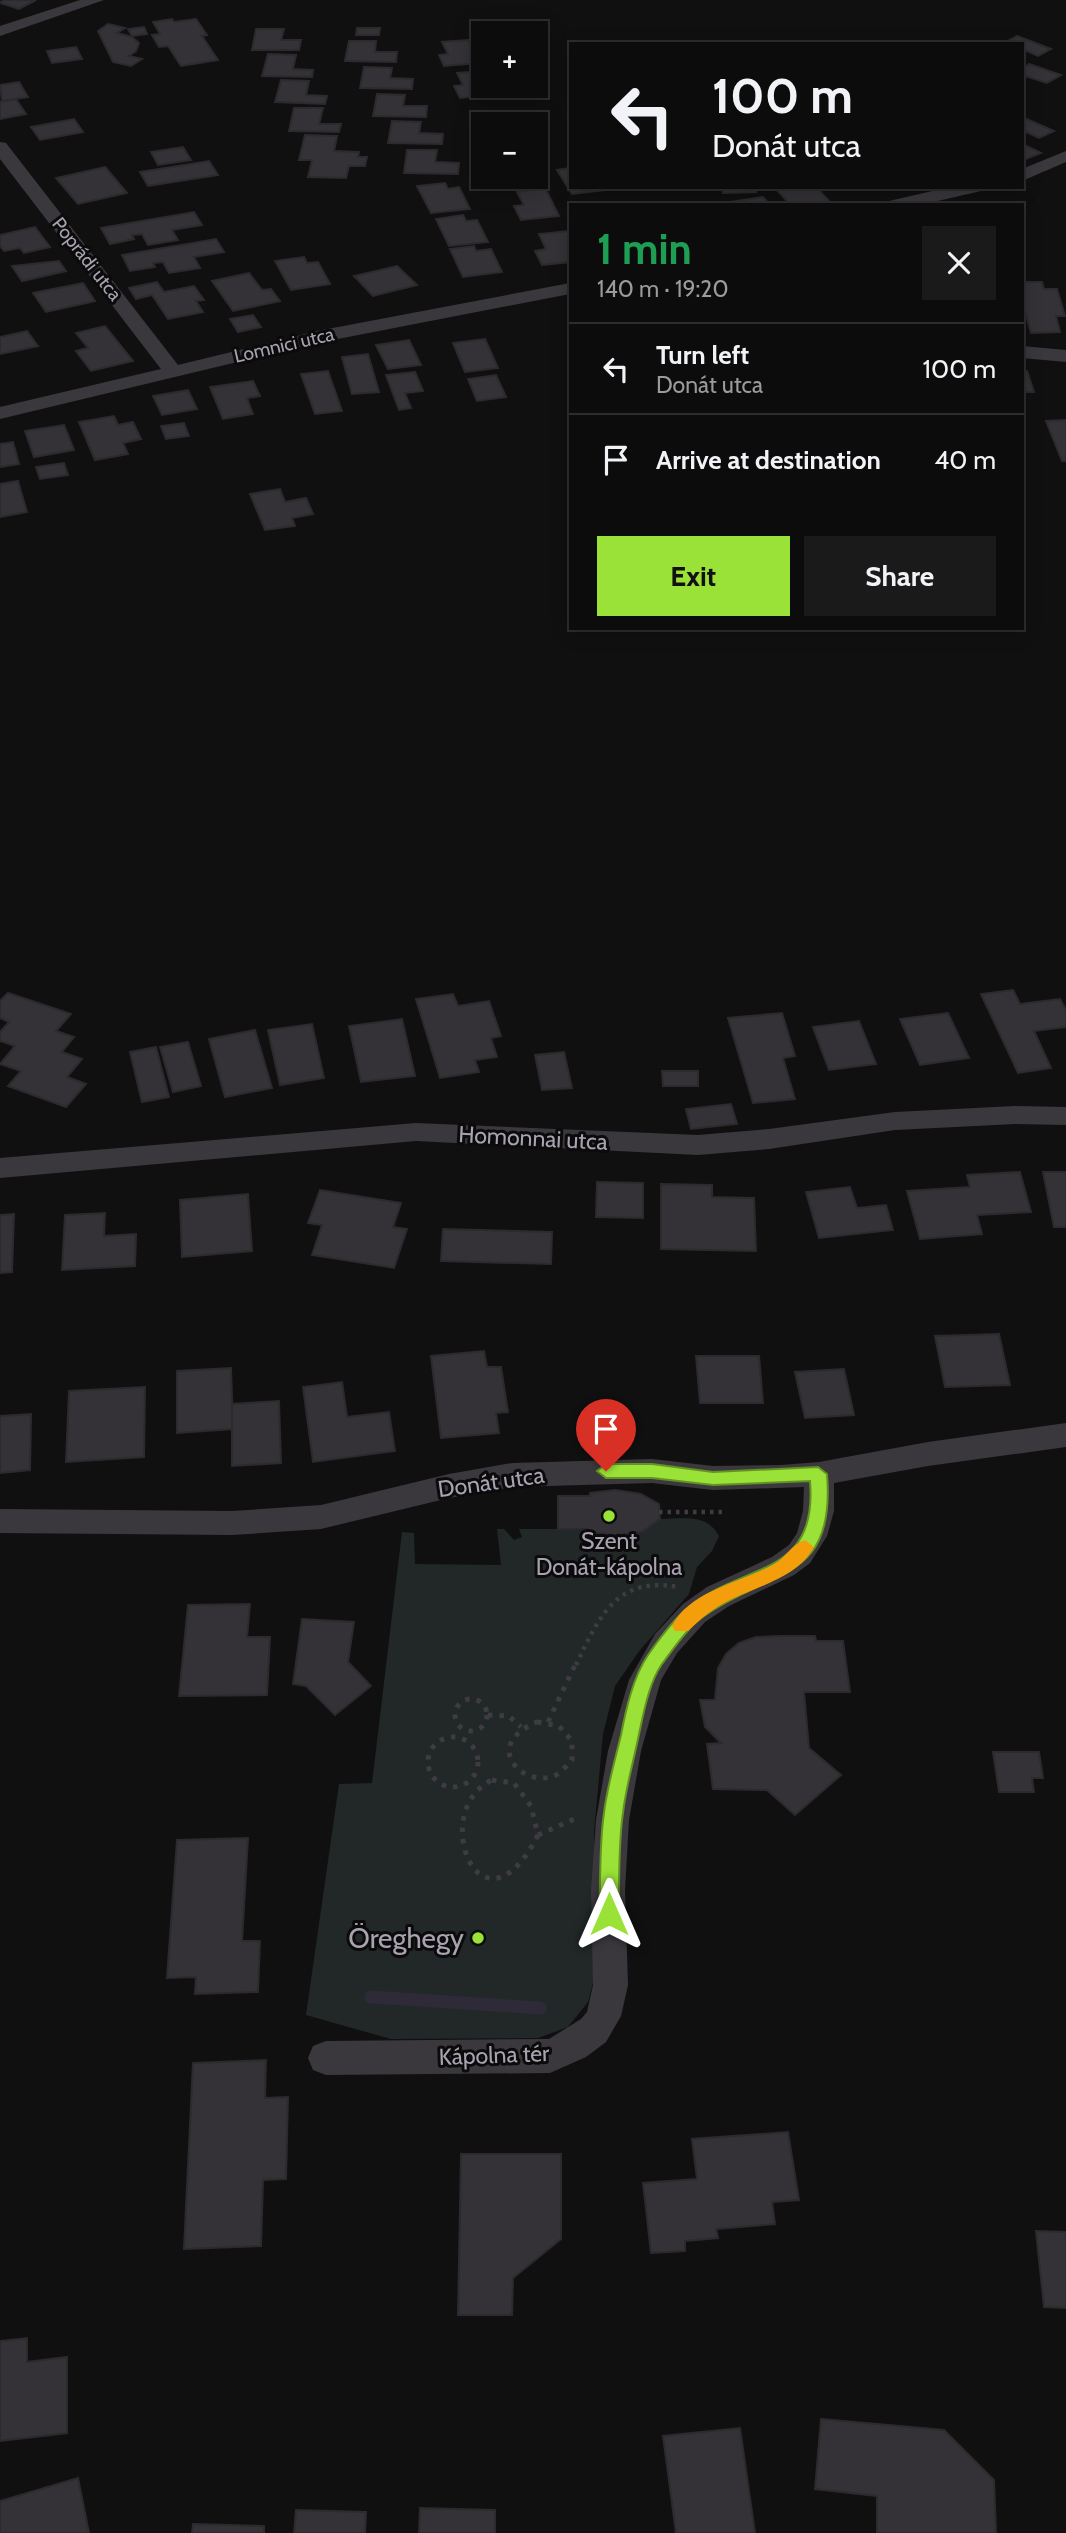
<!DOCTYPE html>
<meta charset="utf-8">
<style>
:root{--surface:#0d0c0d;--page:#1b1a1b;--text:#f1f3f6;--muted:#9a9b9d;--line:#2d2c2e;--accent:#9ae237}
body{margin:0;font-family:Cabin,sans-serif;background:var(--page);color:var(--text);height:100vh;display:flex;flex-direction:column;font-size:26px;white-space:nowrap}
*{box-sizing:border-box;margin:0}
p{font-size:23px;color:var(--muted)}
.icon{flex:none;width:38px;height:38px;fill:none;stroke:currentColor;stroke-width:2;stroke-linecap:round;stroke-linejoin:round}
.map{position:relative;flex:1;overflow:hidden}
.drawer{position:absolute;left:569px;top:203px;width:455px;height:427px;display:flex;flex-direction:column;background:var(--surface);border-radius:0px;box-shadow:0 4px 18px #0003,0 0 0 2px var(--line)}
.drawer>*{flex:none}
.guide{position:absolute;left:569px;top:42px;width:455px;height:147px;border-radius:0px;box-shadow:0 4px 18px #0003,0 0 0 2px var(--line);background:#0d0c0d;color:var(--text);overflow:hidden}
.controls{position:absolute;left:471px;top:21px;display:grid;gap:14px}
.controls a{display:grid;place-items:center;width:77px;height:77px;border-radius:0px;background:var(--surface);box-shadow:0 4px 18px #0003,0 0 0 2px var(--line);font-size:35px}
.pin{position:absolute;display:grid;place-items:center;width:60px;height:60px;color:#fff;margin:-72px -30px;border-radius:50% 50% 50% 0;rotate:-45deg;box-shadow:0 0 7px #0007}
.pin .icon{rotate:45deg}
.me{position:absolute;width:77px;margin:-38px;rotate:0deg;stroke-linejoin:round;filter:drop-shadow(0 0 5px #0008)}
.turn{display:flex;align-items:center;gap:24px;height:147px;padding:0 28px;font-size:32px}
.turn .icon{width:91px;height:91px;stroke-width:2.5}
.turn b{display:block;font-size:49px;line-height:60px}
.round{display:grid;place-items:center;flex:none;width:74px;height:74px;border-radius:0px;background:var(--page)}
.overview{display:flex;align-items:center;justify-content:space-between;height:119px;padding:0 28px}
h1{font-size:42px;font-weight:800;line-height:52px;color:#1e9e55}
.primary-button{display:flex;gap:14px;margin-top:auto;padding:14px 28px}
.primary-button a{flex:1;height:80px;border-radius:0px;background:var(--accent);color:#111;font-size:28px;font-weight:800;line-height:80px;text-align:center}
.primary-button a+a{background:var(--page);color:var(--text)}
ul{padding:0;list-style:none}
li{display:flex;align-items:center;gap:21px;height:91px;padding:0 28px;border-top:2px solid var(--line)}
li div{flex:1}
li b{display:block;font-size:26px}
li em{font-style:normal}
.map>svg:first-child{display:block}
.green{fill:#212827}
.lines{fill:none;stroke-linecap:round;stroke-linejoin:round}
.stream{stroke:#2e2a38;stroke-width:13}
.building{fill:#343236;stroke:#2c2a2d;stroke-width:2}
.path-far1{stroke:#3e3b42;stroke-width:4.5;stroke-dasharray:3.5 5;stroke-linecap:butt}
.path{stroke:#3e3b42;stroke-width:5;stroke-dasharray:4.5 7;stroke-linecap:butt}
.minor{fill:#3b383d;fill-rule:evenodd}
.route{fill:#9ae237;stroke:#649324;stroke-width:2}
.slow{fill:#f59e0b}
.poi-dot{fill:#9ae237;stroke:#0c0b0c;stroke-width:2.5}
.labels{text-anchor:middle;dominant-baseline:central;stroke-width:6;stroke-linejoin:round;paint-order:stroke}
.far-street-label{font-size:19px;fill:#a9a2b1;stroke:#0c0b0c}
.street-label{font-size:23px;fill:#a9a2b1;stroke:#0c0b0c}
.poi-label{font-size:23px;fill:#a9a2b1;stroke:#0c0b0c}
.near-poi-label{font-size:28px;fill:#a9a2b1;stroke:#0c0b0c;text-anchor:end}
</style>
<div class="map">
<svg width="1066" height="2533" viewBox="0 0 1066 2533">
<rect width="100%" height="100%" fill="#111011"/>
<path class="green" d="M 660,1519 C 683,1519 707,1513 719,1536 L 712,1551 L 697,1567 L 689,1594 L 640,1650 L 615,1686 L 603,1734 L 594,1832 L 594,1979 L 588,2002 L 568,2027 L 538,2038 L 391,2039 L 306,2015 L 339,1784 L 372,1783 L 402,1532 L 414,1533 L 415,1564 L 501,1565 L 497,1529 L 504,1529 L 514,1540 L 522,1537 L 519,1529 L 588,1529 L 589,1532 C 621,1536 633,1538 660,1519 Z"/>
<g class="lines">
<polyline class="stream" points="371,1997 540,2008"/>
</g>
<g class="building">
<polygon points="3,0 36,0 19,9 0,3"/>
<polygon points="172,19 174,22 196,19 207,35 202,36 218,60 181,66 168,46 159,47 152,35 160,34 153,22"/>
<polygon points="108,24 125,28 117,33 132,37 139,43 136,51 129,56 142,59 131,66 113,62 98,31"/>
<polygon points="144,27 147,34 132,36 128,29"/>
<polygon points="357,28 380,28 379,35 356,35"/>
<polygon points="256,29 284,29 281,40 301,40 299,50 252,50"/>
<polygon points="1017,36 1051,49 1038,56 1022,49 1022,44 1004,43"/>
<polygon points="468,40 480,63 444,66 439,55 448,54 442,42"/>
<polygon points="349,41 376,41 375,52 397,52 396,62 345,61"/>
<polygon points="76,47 82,59 52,63 47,51"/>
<polygon points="268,54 296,55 293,69 313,70 312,77 262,76"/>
<polygon points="1029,64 1061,75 1047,83 1022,75 1022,69"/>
<polygon points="364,67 392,68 390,78 413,79 412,89 360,88"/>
<polygon points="483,71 483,86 492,86 496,94 460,98 454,86 463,85 457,73"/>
<polygon points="281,80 309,81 306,95 327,96 325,104 275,102"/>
<polygon points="19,82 28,97 2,101 0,85"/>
<polygon points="377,94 405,95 403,106 427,106 426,117 373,116"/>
<polygon points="16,99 26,114 0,119 0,102"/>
<polygon points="294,108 323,108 319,124 341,124 339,132 289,131"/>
<polygon points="505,115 509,124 483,124 483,131 477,118"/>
<polygon points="1022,117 1054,131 1039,138 1022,130"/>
<polygon points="74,119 83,132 40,140 31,127"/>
<polygon points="392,121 421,122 419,133 443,134 442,144 388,143"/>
<polygon points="305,135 337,136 334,151 359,152 358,157 367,157 365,166 349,166 346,178 308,177 312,160 299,160"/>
<polygon points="1022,144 1041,153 1026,159 1022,157"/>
<polygon points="183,147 191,160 158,165 151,152"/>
<polygon points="407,150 437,150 435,162 459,163 458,174 404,173"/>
<polygon points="209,161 218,175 148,186 140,172"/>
<polygon points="105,167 127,193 78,204 56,178"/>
<polygon points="570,168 570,187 614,189 572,194 557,170"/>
<polygon points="445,183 448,189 459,187 470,209 431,213 417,186"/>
<polygon points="722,187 755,187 756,192 723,193"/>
<polygon points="774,187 816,187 830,202 791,205"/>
<polygon points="545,188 559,216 521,220 514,206 524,205 517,192"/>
<polygon points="763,197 770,205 732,205 730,202"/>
<polygon points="194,212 202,225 172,230 178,240 148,245 142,234 132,235 134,239 110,244 101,228"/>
<polygon points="463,215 466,221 477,220 488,242 449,246 436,219"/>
<polygon points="35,227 50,247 24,253 20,248 4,251 0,246 0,235"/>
<polygon points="568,231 570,262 542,265 535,251 546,249 539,234"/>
<polygon points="216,239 224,252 194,257 200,268 169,273 163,262 153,263 155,267 130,271 122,255"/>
<polygon points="474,246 476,251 491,249 502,272 463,277 450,249"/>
<polygon points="304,257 307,263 318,262 330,284 291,290 275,261"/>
<polygon points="59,261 66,271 22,281 12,266"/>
<polygon points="397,266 417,285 373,296 354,276"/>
<polygon points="249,273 262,290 271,289 280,301 233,311 212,281"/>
<polygon points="157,282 164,292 194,286 204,300 196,301 203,312 168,319 152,295 136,299 129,288"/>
<polygon points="1022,282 1042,282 1044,289 1057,289 1065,316 1056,316 1060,332 1031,333 1022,300"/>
<polygon points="83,283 95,301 46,312 33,293"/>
<polygon points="253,315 261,327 238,332 230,319"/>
<polygon points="105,326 133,361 91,371 76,351 88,348 76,333"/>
<polygon points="27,331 38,346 0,354 0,337"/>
<polygon points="485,339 498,368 465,372 453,343"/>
<polygon points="409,340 421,365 388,369 376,345"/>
<polygon points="368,354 379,392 352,394 342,357"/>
<polygon points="328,371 342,411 315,414 301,374"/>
<polygon points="1022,371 1027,371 1034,392 1022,392"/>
<polygon points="415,372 423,391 405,393 411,408 399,410 386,375"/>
<polygon points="496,375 506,397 477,401 468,379"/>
<polygon points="253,381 260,396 247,398 253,414 223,419 210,387"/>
<polygon points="188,390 197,409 162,415 153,396"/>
<polygon points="114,416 118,425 133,422 141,439 123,443 128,454 95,460 79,422"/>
<polygon points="1066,420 1066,461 1062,461 1046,421"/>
<polygon points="184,423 189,436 166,439 161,426"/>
<polygon points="64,425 74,450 34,457 25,431"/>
<polygon points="13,442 19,464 0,467 0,444"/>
<polygon points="64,463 68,475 40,479 36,467"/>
<polygon points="18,481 27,512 0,517 0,484"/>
<polygon points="280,489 285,502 306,498 313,514 292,518 295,526 265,530 250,494"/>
<polygon points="1013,990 1020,1004 1060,999 1066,1010 1066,1027 1034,1031 1051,1068 1018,1073 981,994"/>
<polygon points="8,993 71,1014 56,1031 74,1037 62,1052 82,1059 67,1077 86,1084 66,1107 8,1086 21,1071 0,1064 15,1046 0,1041 0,1032 9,1022 0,1018 0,1001"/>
<polygon points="453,994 458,1006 489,1001 501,1036 491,1038 497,1057 475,1060 479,1072 440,1078 416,999"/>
<polygon points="782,1013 795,1056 783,1058 795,1099 753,1103 728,1018"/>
<polygon points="948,1013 969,1058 920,1065 900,1019"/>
<polygon points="402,1019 415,1076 361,1082 349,1026"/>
<polygon points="859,1021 876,1064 829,1070 813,1027"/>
<polygon points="312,1024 324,1078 280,1085 268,1030"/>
<polygon points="255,1030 272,1088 225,1097 209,1039"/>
<polygon points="188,1042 201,1086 173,1092 160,1047"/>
<polygon points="156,1047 169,1097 142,1102 130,1052"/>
<polygon points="564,1052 572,1088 542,1090 535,1055"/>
<polygon points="662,1071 698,1071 698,1086 663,1086"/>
<polygon points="731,1104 737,1124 691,1129 686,1109"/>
<polygon points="1020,1172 1031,1212 977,1215 982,1234 920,1239 907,1191 970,1187 967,1175"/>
<polygon points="1043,1172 1066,1172 1066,1227 1054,1227"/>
<polygon points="597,1182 643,1183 643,1218 596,1217"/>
<polygon points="661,1184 712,1185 712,1197 754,1198 756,1251 661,1249"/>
<polygon points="850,1187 857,1208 886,1205 893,1230 819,1238 806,1192"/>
<polygon points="320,1190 401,1203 393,1227 407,1229 394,1268 312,1255 322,1225 308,1223"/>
<polygon points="248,1194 252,1251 182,1257 180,1200"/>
<polygon points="105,1213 104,1236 136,1234 135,1266 62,1270 65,1215"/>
<polygon points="14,1214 12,1272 0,1273 0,1215"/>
<polygon points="443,1229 552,1232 551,1264 441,1261"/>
<polygon points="999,1334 1010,1385 945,1387 935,1336"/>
<polygon points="484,1351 487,1367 501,1367 508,1412 496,1413 499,1433 441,1438 431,1356"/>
<polygon points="696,1356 759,1356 763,1403 700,1403"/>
<polygon points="231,1368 233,1429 177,1433 177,1371"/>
<polygon points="844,1369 854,1415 805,1418 795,1372"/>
<polygon points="342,1382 347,1417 389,1412 395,1451 313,1462 303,1387"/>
<polygon points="145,1387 144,1457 66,1462 69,1391"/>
<polygon points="279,1401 281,1463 232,1466 232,1404"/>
<polygon points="31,1414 30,1470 0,1473 0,1416"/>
<polygon points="615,1490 641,1494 659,1504 660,1519 642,1532 615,1535 589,1532 588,1529 558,1529 558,1496 590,1496 590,1493"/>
<polygon points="250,1604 247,1637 270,1637 267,1695 179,1696 188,1605"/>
<polygon points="302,1619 354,1622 348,1662 371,1686 335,1715 306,1686 293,1684"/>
<polygon points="780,1636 815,1636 816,1641 843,1641 850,1692 804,1692 809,1748 841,1775 795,1815 767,1790 713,1789 707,1744 721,1743 705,1727 700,1700 715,1700 718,1668 726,1654 739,1643 756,1637"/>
<polygon points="993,1752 1039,1752 1043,1778 1032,1778 1034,1792 999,1792"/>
<polygon points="248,1838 242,1941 260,1941 258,1992 195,1994 196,1977 167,1978 177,1840"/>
<polygon points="266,2060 265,2098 288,2097 286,2179 263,2180 261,2246 184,2249 193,2063"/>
<polygon points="788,2132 799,2200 772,2202 775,2224 716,2229 718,2238 685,2241 685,2251 651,2253 643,2183 697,2179 692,2139"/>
<polygon points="461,2154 561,2154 561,2239 513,2278 512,2315 458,2315"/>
<polygon points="1036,2231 1066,2232 1066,2308 1044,2307"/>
<polygon points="27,2338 27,2362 67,2357 67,2433 0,2441 0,2341"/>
<polygon points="821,2419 944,2430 994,2480 996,2533 877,2533 877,2496 815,2489"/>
<polygon points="740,2428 755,2533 676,2533 663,2436"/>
<polygon points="78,2478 89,2533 0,2533 0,2501"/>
<polygon points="420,2508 495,2510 495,2533 419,2533"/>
<polygon points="296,2510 366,2512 365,2533 294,2533"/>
<polygon points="193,2524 264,2526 264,2533 192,2533"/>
</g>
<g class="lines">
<g class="path-far1">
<polyline points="659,1512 724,1512"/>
<path d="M 576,1665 C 599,1617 616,1576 678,1587"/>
</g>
<g class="path">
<circle cx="471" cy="1715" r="16"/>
<polyline points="488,1715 509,1716 521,1727"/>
<path d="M 537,1722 L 559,1726 L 572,1741 L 572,1760 C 567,1765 562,1772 556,1775 C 525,1790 479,1746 537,1722 Z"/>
<polyline points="548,1722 576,1663"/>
<circle cx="453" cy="1762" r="25"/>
<path d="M 492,1780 L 514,1783 L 531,1806 L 538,1835 C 481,1947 427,1811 492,1780 Z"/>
<polyline points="538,1835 579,1817"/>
</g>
<g class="minor">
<polygon points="80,0 104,0 0,36 0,26"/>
<polygon points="0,142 6,143 178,365 317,331 570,283 570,294 317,343 0,419 0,407 161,369 0,159"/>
<polygon points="1066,151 1066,162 1022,181 1022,169"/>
<polygon points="950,187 984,187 981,191 920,205 886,205 889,201"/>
<polygon points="1022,346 1066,350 1066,362 1022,358"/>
<polygon points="1015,1106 1066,1107 1066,1125 1015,1124 895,1130 769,1149 698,1155 416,1141 0,1178 0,1158 416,1123 698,1135 769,1129 895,1112"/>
<polygon points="1066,1423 1066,1447 928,1466 834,1483 834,1511 827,1536 810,1563 794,1575 729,1606 705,1622 677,1653 661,1680 641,1751 629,1820 625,1890 628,1985 621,2016 606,2042 586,2057 550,2073 326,2075 313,2070 308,2058 313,2046 326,2041 549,2039 581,2019 587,2012 593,1985 591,1890 596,1820 608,1751 629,1680 655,1634 683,1604 707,1587 772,1557 789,1545 797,1533 803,1511 804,1487 713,1490 652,1483 512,1487 449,1498 321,1529 232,1535 0,1533 0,1509 232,1511 321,1505 449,1474 512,1463 652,1459 713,1466 781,1465 819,1462 928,1442"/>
</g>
</g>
<path class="route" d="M 606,1464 L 652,1464 L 713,1472 L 818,1467 L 827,1474 C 836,1583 772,1568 704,1616 C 689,1626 673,1649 662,1664 C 649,1683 644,1711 639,1734 C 634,1760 626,1786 623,1813 C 618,1846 620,1880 618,1914 L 616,1920 L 609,1923 L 602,1920 L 599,1914 C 601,1881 599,1846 604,1813 C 607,1787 615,1760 621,1735 C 626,1709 633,1677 648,1655 C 659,1639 675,1618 690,1606 C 746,1562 818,1577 810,1481 L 713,1485 L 652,1478 L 606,1478 L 597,1471 Z"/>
<path class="slow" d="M 805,1540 L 814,1547 C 799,1576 759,1586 732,1599 C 715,1607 701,1618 688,1631 L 675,1631 L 672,1626 C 690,1590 743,1582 775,1564 C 786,1557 792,1544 805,1540 Z"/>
<g class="poi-dot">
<circle cx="609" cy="1516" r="7"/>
<circle cx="478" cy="1938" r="7"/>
</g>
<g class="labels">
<g class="far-street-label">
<text transform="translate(87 259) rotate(52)">Poprádi utca</text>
<text transform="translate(284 345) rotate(-13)">Lomnici utca</text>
</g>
<g class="street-label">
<text transform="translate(533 1138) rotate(3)">Homonnai utca</text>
<text transform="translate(491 1482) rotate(-8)">Donát utca</text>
<text transform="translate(494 2055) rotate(-2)">Kápolna tér</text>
</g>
<g class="poi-label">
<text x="609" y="1541">Szent<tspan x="609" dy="26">Donát-kápolna</tspan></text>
</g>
<g class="near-poi-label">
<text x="464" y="1938">Öreghegy</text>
</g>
</g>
</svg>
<div class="controls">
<a>+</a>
<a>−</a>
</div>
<div class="pin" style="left:606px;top:1471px;background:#d93025"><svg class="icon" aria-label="arrive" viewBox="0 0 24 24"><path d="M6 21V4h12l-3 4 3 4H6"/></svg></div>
<svg class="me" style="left:609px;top:1914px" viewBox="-20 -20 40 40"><path d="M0-17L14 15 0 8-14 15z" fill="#9ae237" stroke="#fff" stroke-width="4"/></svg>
<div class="guide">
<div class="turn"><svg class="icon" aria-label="left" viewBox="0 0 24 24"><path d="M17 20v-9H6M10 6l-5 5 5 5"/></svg><div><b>100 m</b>Donát utca</div></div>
</div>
<section class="drawer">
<div class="overview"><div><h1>1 min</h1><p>140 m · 19:20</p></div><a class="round"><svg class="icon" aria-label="close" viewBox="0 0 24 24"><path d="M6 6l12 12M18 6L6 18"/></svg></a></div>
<ul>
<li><svg class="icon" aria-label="left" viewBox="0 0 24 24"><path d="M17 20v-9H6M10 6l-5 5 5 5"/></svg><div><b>Turn left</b><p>Donát utca</p></div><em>100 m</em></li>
<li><svg class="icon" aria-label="arrive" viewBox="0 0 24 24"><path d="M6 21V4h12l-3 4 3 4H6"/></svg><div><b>Arrive at destination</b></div><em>40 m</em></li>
</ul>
<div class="primary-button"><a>Exit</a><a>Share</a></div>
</section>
</div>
